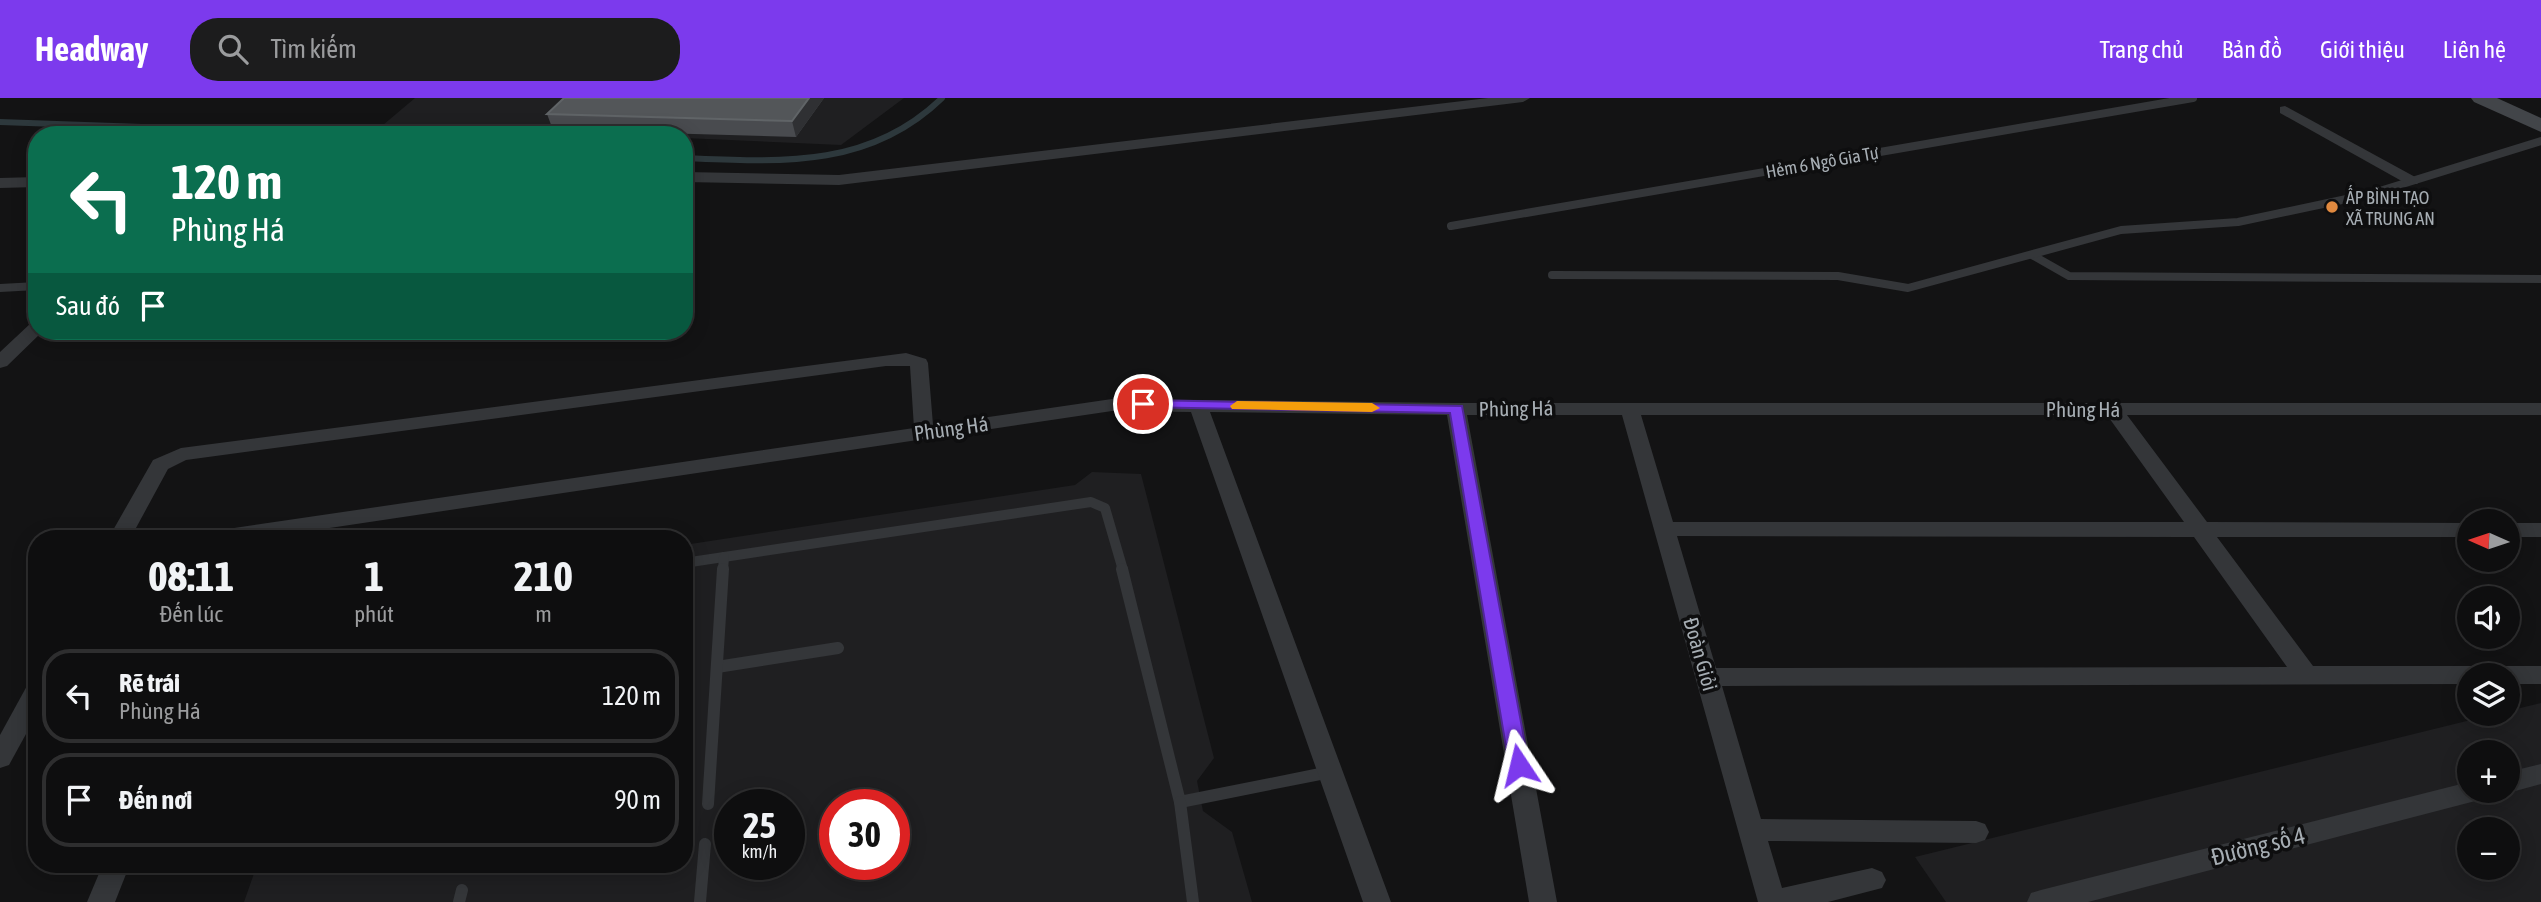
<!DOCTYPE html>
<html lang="vi">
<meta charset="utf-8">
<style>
:root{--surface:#0e0e0f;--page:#1c1c1d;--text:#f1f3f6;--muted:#9b9c9e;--line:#2e2e2f;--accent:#7c3aed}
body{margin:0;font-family:"Asap Condensed",sans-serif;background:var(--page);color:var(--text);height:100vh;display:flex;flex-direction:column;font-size:26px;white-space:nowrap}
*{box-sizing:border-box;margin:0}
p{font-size:23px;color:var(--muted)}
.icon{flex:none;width:38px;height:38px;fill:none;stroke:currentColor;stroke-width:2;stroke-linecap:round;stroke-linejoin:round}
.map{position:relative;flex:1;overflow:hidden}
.panel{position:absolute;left:28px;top:432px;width:665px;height:343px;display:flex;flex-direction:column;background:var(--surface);border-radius:28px;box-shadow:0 4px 18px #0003,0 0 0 2px var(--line)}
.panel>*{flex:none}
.hud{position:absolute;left:28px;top:28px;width:665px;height:214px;border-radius:28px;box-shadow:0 4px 18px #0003,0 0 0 2px var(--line);background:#0b6e4f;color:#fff;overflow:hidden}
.needle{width:46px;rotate:273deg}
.buttons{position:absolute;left:2457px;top:411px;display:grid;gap:14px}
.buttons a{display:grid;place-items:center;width:63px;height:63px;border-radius:50%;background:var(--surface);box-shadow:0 4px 18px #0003,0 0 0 2px var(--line);font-size:35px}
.speed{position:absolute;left:714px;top:691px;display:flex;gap:14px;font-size:35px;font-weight:700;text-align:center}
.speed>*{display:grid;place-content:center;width:91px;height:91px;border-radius:50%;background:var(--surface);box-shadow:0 4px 18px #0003,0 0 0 2px var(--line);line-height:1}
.speed small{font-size:18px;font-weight:400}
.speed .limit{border:10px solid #d22;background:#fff;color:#111}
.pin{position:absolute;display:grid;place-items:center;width:60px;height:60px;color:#fff;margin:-30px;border:4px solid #fff;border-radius:50%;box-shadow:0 2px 7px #0007}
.me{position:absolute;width:77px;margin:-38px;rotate:350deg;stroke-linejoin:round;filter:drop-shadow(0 0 5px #0008)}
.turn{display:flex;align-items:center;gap:24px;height:147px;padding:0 28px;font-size:32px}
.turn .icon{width:91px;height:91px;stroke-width:2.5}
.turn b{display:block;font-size:49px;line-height:60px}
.then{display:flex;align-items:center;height:66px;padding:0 28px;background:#0003;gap:14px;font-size:26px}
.eta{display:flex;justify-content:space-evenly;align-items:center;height:119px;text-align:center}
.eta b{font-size:42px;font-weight:700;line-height:49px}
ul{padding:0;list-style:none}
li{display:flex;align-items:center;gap:21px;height:94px;margin:0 14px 10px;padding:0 14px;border:4px solid var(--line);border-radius:28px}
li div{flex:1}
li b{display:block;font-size:26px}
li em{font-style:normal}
header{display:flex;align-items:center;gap:42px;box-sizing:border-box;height:98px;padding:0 35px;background:var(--accent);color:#fff}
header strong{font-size:33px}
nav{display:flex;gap:38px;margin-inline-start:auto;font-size:24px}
.search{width:490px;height:63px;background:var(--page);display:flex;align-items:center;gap:18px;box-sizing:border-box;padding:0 24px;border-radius:28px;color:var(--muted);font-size:26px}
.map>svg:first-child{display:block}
.built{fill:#1f1f21;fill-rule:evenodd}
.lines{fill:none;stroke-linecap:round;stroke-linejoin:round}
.stream{stroke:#2d383c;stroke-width:6}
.service-far2{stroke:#343639;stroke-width:8}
.service-far1{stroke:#343639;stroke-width:10}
.service{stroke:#343639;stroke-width:12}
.minor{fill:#343639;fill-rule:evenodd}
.secondary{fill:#424549;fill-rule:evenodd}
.wall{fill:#494b4f}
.shaded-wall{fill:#2f3033}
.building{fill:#535659;stroke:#606467;stroke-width:2}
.route{fill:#7c3aed;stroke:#51269a;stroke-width:2}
.slow{fill:#f59e0b}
.poi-dot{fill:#e0893f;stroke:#0e0e0f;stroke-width:2.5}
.labels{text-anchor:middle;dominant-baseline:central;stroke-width:7;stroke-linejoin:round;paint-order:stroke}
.far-street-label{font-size:18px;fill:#a6adb3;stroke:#0e0e0f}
.far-poi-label{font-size:18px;fill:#a6adb3;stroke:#0e0e0f;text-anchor:start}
.street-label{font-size:21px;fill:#a6adb3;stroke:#0e0e0f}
.near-street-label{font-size:24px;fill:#a6adb3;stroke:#0e0e0f}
</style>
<header>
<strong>Headway</strong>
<div class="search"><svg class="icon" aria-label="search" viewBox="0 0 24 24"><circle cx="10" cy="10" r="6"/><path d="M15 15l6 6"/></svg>Tìm kiếm</div>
<nav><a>Trang chủ</a><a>Bản đồ</a><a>Giới thiệu</a><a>Liên hệ</a></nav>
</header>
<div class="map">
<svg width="2541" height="804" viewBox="0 0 2541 804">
<rect width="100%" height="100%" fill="#131314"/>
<g class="built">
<polygon points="415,0 904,0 841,47 684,40 684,37 383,27"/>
<path d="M 1092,374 L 1141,376 L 1214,660 L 1197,683 L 1203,713 L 1232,734 L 1252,804 L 244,804 L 257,767 L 684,766 L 684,447 L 1075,387 ZM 730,707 L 789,707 L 789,766 L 730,766 ZM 835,707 L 894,707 L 894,766 L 835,766 Z"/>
<path d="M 2541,605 L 2541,804 L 1946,804 L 1915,759 L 2495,616 L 2508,616 L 2508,613 ZM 2469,654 L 2508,654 L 2508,693 L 2469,693 ZM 2469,732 L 2508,732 L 2508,770 L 2469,770 Z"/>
</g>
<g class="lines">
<g class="stream">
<polyline points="0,24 368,37"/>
<path d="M 684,60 C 779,64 869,71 942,0"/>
</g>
<g class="service-far2">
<polyline points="1451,128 2193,0"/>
<polyline points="2032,157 2069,178 2541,181"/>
<polyline points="1552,177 1838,178 1908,190 2121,132 2238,124 2370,96 2541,43"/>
<polyline points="0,190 37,188"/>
</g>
<g class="service-far1">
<polyline points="684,465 1091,404 1105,410 1123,472"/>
<polyline points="723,472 724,459"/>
</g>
<g class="service">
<polyline points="1122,471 1180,704 1330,674"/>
<polyline points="717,569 838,550"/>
<polyline points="1180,704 1193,804"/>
<polyline points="708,706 723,471"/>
<polyline points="459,804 462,792"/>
<polyline points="700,804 705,746"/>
</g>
<g class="minor">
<polygon points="1488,0 1530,0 1523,4 839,87 684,84 684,74 839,77"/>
<polygon points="2285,8 2417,80 2420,83 2417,86 2407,86 2280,15 2280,9"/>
<polygon points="37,79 37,89 0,90 0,80"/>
<polygon points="37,224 37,233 43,233 7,268 0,270 0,254 31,225"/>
<path d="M 906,255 L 926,261 L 928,265 L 933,327 L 1112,301 L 1456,305 L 2541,305 L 2541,317 L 2127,317 L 2207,424 L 2469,425 L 2469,439 L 2217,439 L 2313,568 L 2541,568 L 2541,586 L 2508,586 L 2508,578 L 2469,578 L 2469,586 L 1722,588 L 1761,721 L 1976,723 L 1985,726 L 1989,734 L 1985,742 L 1976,745 L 1768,743 L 1782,790 L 1872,770 L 1882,774 L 1886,782 L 1882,790 L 1828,804 L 1758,804 L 1622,317 L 1467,317 L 1557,804 L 1529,804 L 1447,317 L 1210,314 L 1391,804 L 1363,804 L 1191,314 L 1112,313 L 256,441 L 196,441 L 199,436 L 207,434 L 914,330 L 910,268 L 886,268 L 186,362 L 168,371 L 130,441 L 108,441 L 153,362 L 181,350 ZM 1641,317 L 2107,317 L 2184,424 L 1673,424 ZM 1677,438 L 2194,439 L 2287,569 L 1716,570 Z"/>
<rect x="2508" y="425" width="33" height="14"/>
<polygon points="37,584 37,616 9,667 0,670 0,637 28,586"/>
<polygon points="2541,666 2541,686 2508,695 2503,693 2508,693 2508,674"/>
<polygon points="2469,684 2469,693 2487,693 2483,701 2088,804 2027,804 2031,795 2041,792"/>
<polygon points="103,766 130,766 115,804 87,804"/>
</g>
<polygon class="secondary" points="2471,0 2497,0 2541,20 2541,34 2474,4"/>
</g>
<polygon class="wall" points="564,0 824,0 796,39 553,32 547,16"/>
<polygon class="shaded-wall" points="809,0 824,0 796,39 792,23"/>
<polygon class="building" points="564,0 809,0 792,23 547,16"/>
<polygon class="route" points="1143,302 1462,308 1529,667 1526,673 1512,673 1509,667 1450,315 1138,309 1138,303"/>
<polygon class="slow" points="1237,303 1372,305 1380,310 1372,314 1232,311 1230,308"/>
<circle class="poi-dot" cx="2332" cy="109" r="7"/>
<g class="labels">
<g class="far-street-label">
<text transform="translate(1822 64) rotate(-10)">Hẻm 6 Ngô Gia Tự</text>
</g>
<g class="far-poi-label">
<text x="2346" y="99">ẤP BÌNH TẠO<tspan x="2346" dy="21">XÃ TRUNG AN</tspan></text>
</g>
<g class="street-label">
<text transform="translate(1516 310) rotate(-1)">Phùng Há</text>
<text x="2083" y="311">Phùng Há</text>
<text transform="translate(951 330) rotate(-8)">Phùng Há</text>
<text transform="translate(1701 556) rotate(74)">Đoàn Giỏi</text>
</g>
<g class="near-street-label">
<text transform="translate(2258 748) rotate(-14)">Đường số 4</text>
</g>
</g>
</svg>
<div class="buttons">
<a><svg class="needle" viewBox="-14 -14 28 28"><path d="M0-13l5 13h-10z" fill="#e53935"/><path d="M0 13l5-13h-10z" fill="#9b9c9e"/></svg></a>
<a><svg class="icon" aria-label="sound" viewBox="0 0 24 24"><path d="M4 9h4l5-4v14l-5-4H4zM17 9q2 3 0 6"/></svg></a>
<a><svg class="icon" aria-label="layers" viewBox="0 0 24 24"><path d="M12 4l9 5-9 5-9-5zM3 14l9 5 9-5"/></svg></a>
<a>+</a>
<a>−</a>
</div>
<div class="speed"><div>25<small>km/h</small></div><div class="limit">30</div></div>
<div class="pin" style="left:1143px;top:306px;background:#d93025"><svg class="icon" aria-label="arrive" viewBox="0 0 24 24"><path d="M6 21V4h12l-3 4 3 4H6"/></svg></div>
<svg class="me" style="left:1519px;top:667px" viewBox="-20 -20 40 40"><path d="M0-17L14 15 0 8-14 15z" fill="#7c3aed" stroke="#fff" stroke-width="4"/></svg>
<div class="hud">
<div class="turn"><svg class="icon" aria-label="left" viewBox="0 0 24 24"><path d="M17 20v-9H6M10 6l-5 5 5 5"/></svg><div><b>120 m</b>Phùng Há</div></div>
<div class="then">Sau đó<svg class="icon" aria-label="arrive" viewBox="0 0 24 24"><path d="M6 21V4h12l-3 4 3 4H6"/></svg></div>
</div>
<section class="panel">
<div class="eta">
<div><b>08:11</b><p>Đến lúc</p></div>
<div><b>1</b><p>phút</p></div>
<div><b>210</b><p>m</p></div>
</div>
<ul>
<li><svg class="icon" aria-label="left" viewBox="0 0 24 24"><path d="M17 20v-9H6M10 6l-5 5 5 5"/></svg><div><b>Rẽ trái</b><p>Phùng Há</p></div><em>120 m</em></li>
<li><svg class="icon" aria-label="arrive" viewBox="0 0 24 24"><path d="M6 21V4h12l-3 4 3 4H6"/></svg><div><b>Đến nơi</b></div><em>90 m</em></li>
</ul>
</section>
</div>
